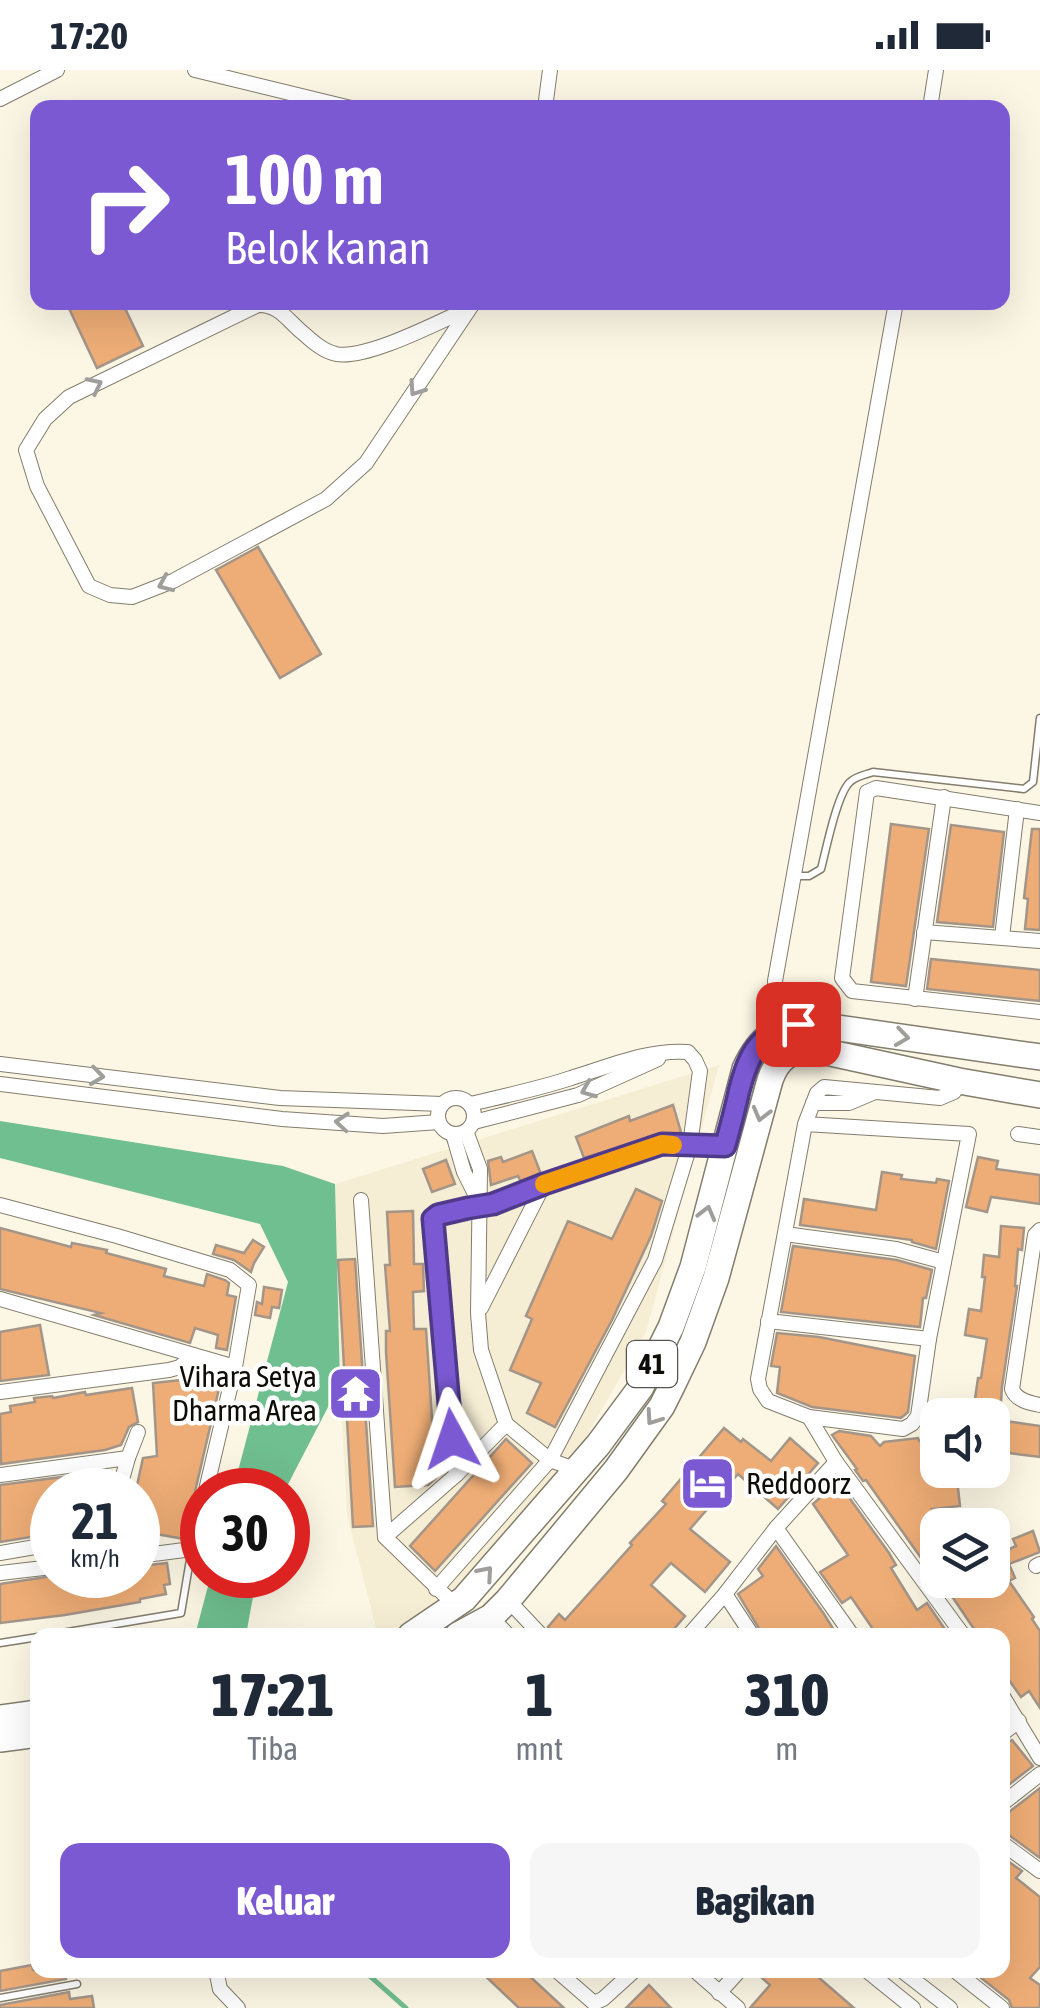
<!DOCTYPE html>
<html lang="id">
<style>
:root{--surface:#fff;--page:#f6f6f7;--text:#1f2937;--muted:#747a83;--accent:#7a59d3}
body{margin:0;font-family:"Asap Condensed",sans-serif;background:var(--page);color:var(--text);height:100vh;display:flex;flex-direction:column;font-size:38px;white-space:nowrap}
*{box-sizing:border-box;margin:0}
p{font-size:32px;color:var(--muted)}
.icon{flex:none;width:55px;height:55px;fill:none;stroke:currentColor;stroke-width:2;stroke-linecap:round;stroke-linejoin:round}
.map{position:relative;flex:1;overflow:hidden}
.panel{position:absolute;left:30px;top:1558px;width:980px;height:350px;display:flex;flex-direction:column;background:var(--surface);border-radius:20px;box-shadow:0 10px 40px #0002}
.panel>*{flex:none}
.guide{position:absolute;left:30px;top:30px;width:980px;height:210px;border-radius:20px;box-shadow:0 10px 40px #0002;background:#7a59d3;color:#fff;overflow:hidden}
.fabs{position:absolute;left:920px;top:1328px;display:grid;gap:20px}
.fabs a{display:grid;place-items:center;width:90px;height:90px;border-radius:20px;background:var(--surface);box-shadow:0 10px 40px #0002;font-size:50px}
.speed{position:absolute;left:30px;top:1398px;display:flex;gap:20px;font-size:50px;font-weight:700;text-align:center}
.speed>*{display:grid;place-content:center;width:130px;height:130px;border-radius:50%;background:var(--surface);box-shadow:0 10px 40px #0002;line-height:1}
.speed small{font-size:25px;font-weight:400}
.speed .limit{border:15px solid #d22;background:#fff;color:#111}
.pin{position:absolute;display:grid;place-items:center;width:85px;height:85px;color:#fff;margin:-42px;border-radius:20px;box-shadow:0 5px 15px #0006}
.me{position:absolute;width:110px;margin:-55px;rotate:355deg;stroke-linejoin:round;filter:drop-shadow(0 0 8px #0008)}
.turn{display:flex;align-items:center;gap:35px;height:210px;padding:0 30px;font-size:45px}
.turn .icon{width:130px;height:130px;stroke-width:2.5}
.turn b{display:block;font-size:70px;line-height:85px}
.eta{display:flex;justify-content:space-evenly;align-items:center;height:170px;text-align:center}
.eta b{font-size:60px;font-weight:800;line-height:70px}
.button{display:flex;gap:20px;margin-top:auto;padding:20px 30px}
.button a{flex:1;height:115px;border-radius:20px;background:var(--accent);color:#fff;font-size:40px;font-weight:800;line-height:115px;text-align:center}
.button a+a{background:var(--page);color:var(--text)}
.status{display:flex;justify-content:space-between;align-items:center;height:70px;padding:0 50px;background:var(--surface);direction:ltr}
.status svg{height:28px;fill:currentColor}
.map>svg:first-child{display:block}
.built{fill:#f6eed4}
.water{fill:#70bf90}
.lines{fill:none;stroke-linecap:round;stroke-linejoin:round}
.stream{stroke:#70bf90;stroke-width:5}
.building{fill:#eead76;stroke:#a49589;stroke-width:2.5}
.lane-casing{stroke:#827d6d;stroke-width:9}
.street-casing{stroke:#827d6d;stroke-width:16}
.highway-casing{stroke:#827d6d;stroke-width:28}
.lane{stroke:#fff;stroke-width:6}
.street{stroke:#fff;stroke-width:14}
.highway{stroke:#fff;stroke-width:25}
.oneway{stroke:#9f9e9b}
.route-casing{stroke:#4f3a89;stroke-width:25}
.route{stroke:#7a59d3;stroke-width:18}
.slow{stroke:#f59e0b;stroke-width:18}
.labels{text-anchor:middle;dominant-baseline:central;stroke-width:9;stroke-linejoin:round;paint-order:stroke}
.shield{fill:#fff;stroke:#565551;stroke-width:2.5}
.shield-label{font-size:28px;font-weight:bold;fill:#0e0c06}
.poi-label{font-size:30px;fill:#0e0c06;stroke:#fff;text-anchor:end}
</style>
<div class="status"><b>17:20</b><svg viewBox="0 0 49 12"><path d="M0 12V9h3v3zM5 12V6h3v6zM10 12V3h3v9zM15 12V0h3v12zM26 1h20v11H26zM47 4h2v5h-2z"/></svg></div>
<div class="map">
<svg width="1040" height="1938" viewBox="0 0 1040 1938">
<rect width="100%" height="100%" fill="#fcf6e4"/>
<polygon class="built" points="719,995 646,1262 572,1392 420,1565 378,1565 347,1445 340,1314 335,1114"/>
<g class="water">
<polygon points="0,1051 283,1096 335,1114 340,1314 285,1420 233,1420 288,1212 260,1154 0,1088"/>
<polygon points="211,1505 257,1505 246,1565 195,1565"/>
</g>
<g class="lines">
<polyline class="stream" points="363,1900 406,1938"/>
</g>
<g class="building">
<polygon points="66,232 122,232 143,276 97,298"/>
<polygon points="258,477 321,584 280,608 216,500"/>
<polygon points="891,754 929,759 906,916 871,912"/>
<polygon points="951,755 1004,762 993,857 937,852"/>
<polygon points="1032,759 1040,759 1040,860 1025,859 1028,829 1024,828"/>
<polygon points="931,889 1040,900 1040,931 927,919"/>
<polygon points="673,1035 681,1062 674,1065 659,1065 584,1088 576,1067 629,1046 630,1051"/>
<polygon points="532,1081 541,1104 521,1112 518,1106 491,1115 488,1091 501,1087 503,1092"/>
<polygon points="978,1087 998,1091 996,1099 1040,1105 1040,1134 991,1127 987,1142 966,1137"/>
<polygon points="446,1090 455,1114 432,1122 423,1099"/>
<polygon points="882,1102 902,1105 901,1109 936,1113 937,1109 949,1111 936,1179 912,1172 912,1170 800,1155 804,1129 876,1140"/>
<polygon points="636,1119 662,1131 651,1166 612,1250 555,1357 527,1343 541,1313 510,1300 532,1249 526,1246 568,1151 612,1169"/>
<polygon points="413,1141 414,1194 423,1194 424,1221 413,1222 414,1259 426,1259 436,1408 428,1415 395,1417 386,1282 386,1261 390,1261 385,1195 390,1195 387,1142"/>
<polygon points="1001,1156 1024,1158 1022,1180 1018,1179 1015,1216 1017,1216 1002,1317 1001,1333 975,1329 978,1308 981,1308 987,1269 965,1265 969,1239 981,1241 985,1207 982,1207 984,1185 999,1187"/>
<polygon points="0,1158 71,1177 72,1173 107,1180 106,1183 166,1199 164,1206 204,1216 207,1204 225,1210 229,1213 227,1225 236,1227 227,1280 216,1278 218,1265 195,1258 190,1273 94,1245 101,1243 0,1219"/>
<polygon points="253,1170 264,1177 254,1193 251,1202 234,1190 213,1184 216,1175 244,1183"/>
<polygon points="793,1176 897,1190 932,1200 926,1228 923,1228 920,1257 781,1242"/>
<polygon points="355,1189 373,1456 353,1457 338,1190"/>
<polygon points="264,1217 282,1220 279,1238 272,1237 270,1248 255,1245 257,1232 262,1234"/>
<polygon points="40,1255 49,1305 0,1311 0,1262"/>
<polygon points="777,1263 819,1267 915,1286 908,1342 901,1348 812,1337 777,1323 780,1297 771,1296"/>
<polygon points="191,1304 221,1310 184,1469 156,1464 154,1473 138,1472 136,1420 143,1388 157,1386 153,1313 190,1309"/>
<polygon points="132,1318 138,1352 129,1357 121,1375 105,1380 1,1394 0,1344 11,1342 10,1336 35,1332 34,1328 52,1326 53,1328 85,1322 86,1325"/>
<polygon points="1005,1351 1040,1356 1040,1387 1001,1382"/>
<polygon points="724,1358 741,1372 743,1369 771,1391 790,1368 818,1393 778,1439 738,1404 690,1459 730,1492 705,1522 671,1493 651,1515 685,1546 669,1565 555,1565 548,1557 559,1544 565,1550 632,1475 630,1473 666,1434 662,1431"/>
<polygon points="839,1361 871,1366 880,1376 884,1372 918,1368 919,1371 938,1369 938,1400 956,1400 960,1436 932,1439 943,1455 938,1455 938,1512 866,1410 863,1411 855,1400 857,1399 832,1365"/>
<polygon points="506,1369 532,1393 435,1501 410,1476"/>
<polygon points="101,1402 105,1420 52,1420 52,1460 42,1462 43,1465 0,1472 0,1415"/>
<polygon points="838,1412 889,1483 896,1495 891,1498 917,1540 927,1533 949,1565 877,1565 851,1527 842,1533 820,1502 848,1485 813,1434"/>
<polygon points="1033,1461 1040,1482 1009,1494 1015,1508 1009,1511 1034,1547 1032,1549 1040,1561 1040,1638 1029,1621 1021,1627 1002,1600 1002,1565 978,1565 941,1510 992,1510 992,1487 1016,1476 1013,1469"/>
<polygon points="776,1476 824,1544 837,1565 763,1565 738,1524 763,1506 758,1499"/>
<polygon points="167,1493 170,1514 164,1515 166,1524 140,1529 140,1532 65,1545 0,1553 0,1514 59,1505 141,1505 140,1496"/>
<polygon points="1012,1670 1033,1696 1002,1720 1002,1675"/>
<polygon points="1040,1718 1040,1788 1002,1760 1002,1745 1009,1742"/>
<polygon points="1002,1787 1022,1801 1016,1808 1040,1827 1040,1897 1030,1908 1040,1915 1040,1938 1012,1938 1009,1930 971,1900 1002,1900"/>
<polygon points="32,1895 33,1900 65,1900 66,1909 0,1921 0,1901"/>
<polygon points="479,1900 523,1900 564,1938 519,1938"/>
<polygon points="769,1900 810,1900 854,1938 750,1938 770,1915 762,1908"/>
<polygon points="649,1915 671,1938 626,1938"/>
<polygon points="69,1922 70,1929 92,1926 94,1938 0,1938 0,1935"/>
</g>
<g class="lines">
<defs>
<g id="lane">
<path d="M 795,806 L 809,806 L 821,799 C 826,780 837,724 850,712 C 856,706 865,705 873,702 L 1024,719 L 1033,712 L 1040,648"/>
<polyline points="50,1565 181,1543 192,1478"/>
<polyline points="0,1573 38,1567"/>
<polyline points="0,1928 77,1914"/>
</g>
<g id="street">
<polyline points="195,0 351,38"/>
<polyline points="0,29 57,0"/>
<polyline points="545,38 550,0"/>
<polyline points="930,38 936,0"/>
<path d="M 470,238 C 440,251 367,290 336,284 C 323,281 313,272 303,263 C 288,251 279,234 258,235 L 69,327 L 45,349 L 26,380 L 37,416 L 89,516 L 110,525 L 132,527 L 173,511 L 326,429 L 366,393 L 474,232"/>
<polyline points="1040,743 876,718 867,722 842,908 852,921 1040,942"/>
<polyline points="924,862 1040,871"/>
<polyline points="1002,867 1017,739"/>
<polyline points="915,929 944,727"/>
<polyline points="781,958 777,939 775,911 896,232"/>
<polyline points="0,994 280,1028 442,1034"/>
<polyline points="0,1014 282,1049 383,1056 439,1052"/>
<circle cx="456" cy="1046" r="18"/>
<polyline points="813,1033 849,1033 875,1022"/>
<polyline points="474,1052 578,1025 658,989"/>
<polyline points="805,1054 969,1064 929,1269 918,1346 912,1354 903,1359 809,1347 768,1331 760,1319 758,1309 805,1054 817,1023 824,1017 940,1028 954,1022 959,1011"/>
<polyline points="466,1061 480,1099 478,1243 481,1280 506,1354 550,1390 577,1400"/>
<polyline points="453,1064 464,1102 478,1130"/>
<polyline points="1018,1064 1040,1067"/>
<polyline points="361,1130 385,1467 456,1536"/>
<polyline points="0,1135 117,1166 230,1200 249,1215 235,1297 206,1420"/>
<path d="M 1040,1160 L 1035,1165 L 1012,1319 C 1016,1330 1029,1333 1040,1335"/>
<polyline points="785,1164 896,1179 944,1192"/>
<polyline points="0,1229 235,1297"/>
<polyline points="481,1238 544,1114"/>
<polyline points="768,1251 929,1269"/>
<polyline points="0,1322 169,1300 180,1297 193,1285"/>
<polyline points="809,1347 836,1392 963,1565"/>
<polyline points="0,1405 128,1388"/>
<polyline points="456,1405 433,1149 438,1145 468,1137 493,1134 544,1114 662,1075 725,1076"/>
<polyline points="119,1420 128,1388 138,1362"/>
<polyline points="776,1458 852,1565"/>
<polyline points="385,1467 456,1405 506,1354"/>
<polyline points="193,1476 202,1434"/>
<polyline points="0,1483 52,1474"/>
<polyline points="138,1486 192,1479"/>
<polyline points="1036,1496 1040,1494"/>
<polyline points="0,1503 52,1497"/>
<path d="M 436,1519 L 550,1390 L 655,1190 L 690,1075 L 700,1001 L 695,990 L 688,982 C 648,979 608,997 571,1008 C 538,1019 504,1026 470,1034"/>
<polyline points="725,1524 752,1565"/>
<polyline points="508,1530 541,1565"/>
<polyline points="491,1547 508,1565"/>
<polyline points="689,1565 725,1524 776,1458 836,1392"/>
<polyline points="1002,1625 1040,1688"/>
<polyline points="1002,1664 1019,1651"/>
<polyline points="1002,1734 1040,1704"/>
<polyline points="1002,1773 1040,1801"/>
<polyline points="216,1900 220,1919 238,1938"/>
<polyline points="556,1900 594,1933 603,1929 635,1900"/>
<polyline points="694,1900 738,1938"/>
<polyline points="866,1900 913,1938"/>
<polyline points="901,1900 950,1938"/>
<polyline points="954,1900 1002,1938"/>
<polyline points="719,1923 740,1900"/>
</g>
<g id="highway">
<path d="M 411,1565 L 464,1529 L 598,1375 L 641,1317 L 671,1257 L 693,1197 L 745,999 C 760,965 780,953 817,955 L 1040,987"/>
<path d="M 458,1565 L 491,1547 L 508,1530 L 616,1400 L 662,1336 L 672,1316 L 693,1272 L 716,1208 L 770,1010 C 778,987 793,977 817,980 L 959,1011 L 1040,1025"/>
<polyline points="0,1648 38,1643"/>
<polyline points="0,1669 38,1664"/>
</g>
</defs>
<use href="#lane" class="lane-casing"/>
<use href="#street" class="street-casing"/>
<use href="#highway" class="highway-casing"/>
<use href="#lane" class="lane"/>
<use href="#street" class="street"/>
<use href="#highway" class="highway"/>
</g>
<defs><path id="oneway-chevron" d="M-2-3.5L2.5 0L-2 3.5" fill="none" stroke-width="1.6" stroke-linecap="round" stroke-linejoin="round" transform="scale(2.5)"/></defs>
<g class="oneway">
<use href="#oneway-chevron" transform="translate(95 315) rotate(-26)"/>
<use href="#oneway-chevron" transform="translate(416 319) rotate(124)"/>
<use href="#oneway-chevron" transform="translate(165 514) rotate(157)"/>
<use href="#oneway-chevron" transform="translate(902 967) rotate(8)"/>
<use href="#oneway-chevron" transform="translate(97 1006) rotate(7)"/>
<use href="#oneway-chevron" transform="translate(588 1020) rotate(158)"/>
<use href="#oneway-chevron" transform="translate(761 1044) rotate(105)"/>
<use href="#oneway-chevron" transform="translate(342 1052) rotate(-175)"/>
<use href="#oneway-chevron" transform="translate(707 1143) rotate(-75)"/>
<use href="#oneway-chevron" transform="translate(653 1348) rotate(125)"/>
<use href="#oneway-chevron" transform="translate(486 1503) rotate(-49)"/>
</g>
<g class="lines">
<defs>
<path id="route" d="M 452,1369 L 433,1149 L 438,1145 L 468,1138 L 493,1134 L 544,1114 L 662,1074 L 725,1076 C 730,1058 735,1040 739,1021 C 749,983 758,964 798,954"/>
</defs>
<use href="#route" class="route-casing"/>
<use href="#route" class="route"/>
<polyline class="slow" points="544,1114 662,1074 673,1075"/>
</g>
<defs>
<symbol id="temple-square" viewBox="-11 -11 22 22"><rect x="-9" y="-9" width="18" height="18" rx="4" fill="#7a59d3" stroke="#fff"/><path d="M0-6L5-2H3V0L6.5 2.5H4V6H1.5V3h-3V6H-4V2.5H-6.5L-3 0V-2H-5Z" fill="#fff"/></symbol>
<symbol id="hotel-square" viewBox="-11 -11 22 22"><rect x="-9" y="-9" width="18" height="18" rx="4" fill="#7a59d3" stroke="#fff"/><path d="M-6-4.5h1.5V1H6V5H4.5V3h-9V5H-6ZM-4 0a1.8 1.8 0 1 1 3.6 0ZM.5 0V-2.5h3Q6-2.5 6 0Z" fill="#fff"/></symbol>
</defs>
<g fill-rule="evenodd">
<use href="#temple-square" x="324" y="1292" width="63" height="63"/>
<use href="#hotel-square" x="676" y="1382" width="63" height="63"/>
</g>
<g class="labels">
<rect class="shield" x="627" y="1271" width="50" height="46" rx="8"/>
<g class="shield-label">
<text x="652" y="1294">41</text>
</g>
<g class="poi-label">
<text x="317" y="1306">Vihara Setya<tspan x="317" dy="34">Dharma Area</tspan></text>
<text x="746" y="1413" text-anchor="start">Reddoorz</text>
</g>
</g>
</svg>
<div class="fabs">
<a><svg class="icon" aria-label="sound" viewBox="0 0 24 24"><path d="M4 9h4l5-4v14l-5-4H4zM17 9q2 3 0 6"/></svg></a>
<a><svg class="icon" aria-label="layers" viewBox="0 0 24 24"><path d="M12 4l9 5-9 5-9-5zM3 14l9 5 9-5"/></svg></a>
</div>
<div class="speed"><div>21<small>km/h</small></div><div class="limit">30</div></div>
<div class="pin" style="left:798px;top:954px;background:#d93025"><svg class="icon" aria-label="arrive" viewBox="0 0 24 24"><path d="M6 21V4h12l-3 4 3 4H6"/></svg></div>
<svg class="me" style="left:452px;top:1369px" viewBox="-20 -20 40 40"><path d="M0-17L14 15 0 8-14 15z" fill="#7a59d3" stroke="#fff" stroke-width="4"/></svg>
<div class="guide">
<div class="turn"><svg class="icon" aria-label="right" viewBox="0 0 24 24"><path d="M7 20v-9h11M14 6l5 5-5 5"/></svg><div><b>100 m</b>Belok kanan</div></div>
</div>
<section class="panel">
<div class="eta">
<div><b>17:21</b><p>Tiba</p></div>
<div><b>1</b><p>mnt</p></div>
<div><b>310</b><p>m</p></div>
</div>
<div class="button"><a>Keluar</a><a>Bagikan</a></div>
</section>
</div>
